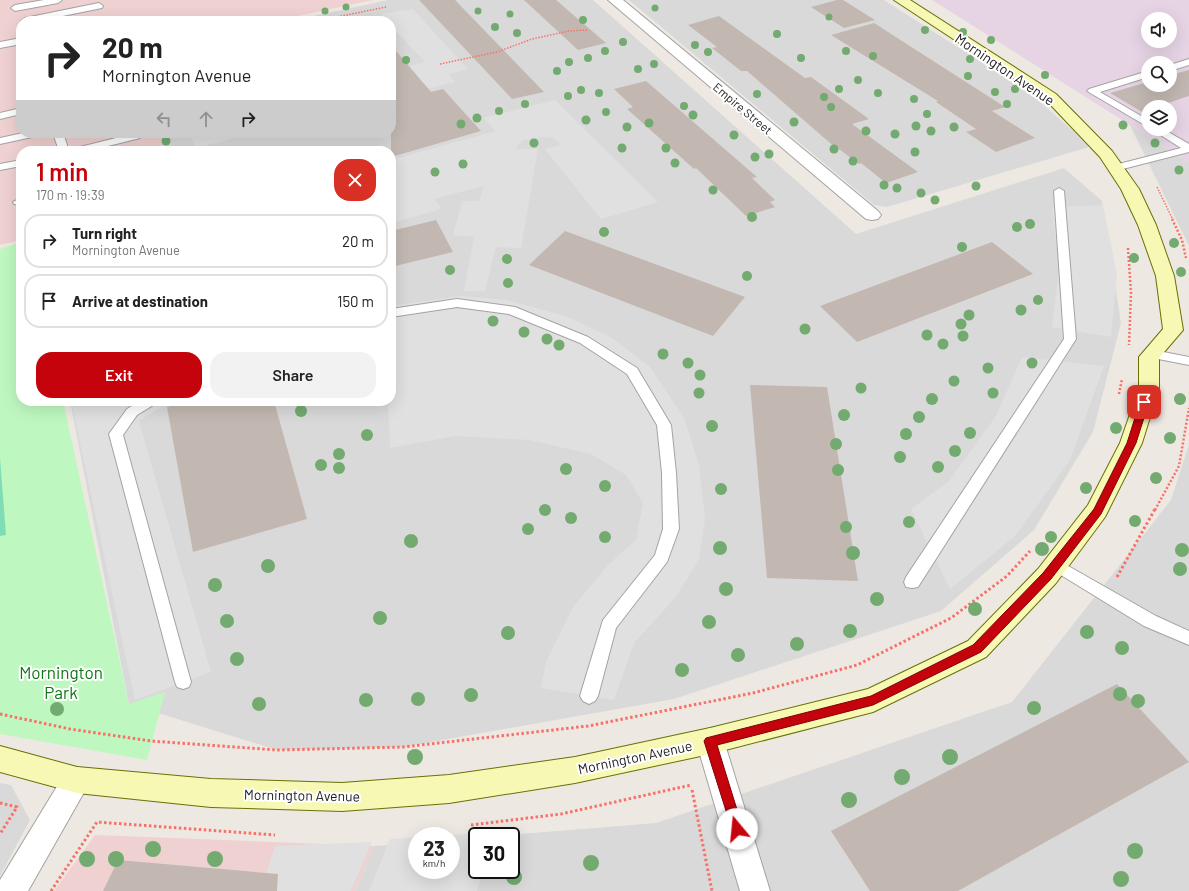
<!DOCTYPE html>
<meta charset="utf-8">
<style>
:root{--surface:#fff;--page:#f2f2f2;--text:#222;--muted:#767676;--line:#e0e0e0;--accent:#c5030c}
body{margin:0;font-family:Barlow,sans-serif;background:var(--page);color:var(--text);height:100vh;display:flex;flex-direction:column;font-size:15px;white-space:nowrap}
*{box-sizing:border-box;margin:0}
p{font-size:13px;color:var(--muted)}
.icon{flex:none;width:22px;height:22px;fill:none;stroke:currentColor;stroke-width:2;stroke-linecap:round;stroke-linejoin:round}
.map{position:relative;flex:1;overflow:hidden}
.details{position:absolute;left:16px;top:146px;width:380px;height:260px;display:flex;flex-direction:column;background:var(--surface);border-radius:16px;box-shadow:0 4px 16px #0002}
.details>*{flex:none}
.banner{position:absolute;left:16px;top:16px;width:380px;height:122px;border-radius:16px;box-shadow:0 4px 16px #0002;background:#fff;color:var(--text);overflow:hidden}
.fabs{position:absolute;left:1141px;top:12px;display:grid;gap:8px}
.fabs a{display:grid;place-items:center;width:36px;height:36px;border-radius:50%;background:var(--surface);box-shadow:0 4px 16px #0002;font-size:20px}
.speed{position:absolute;left:408px;top:827px;display:flex;gap:8px;font-size:20px;font-weight:700;text-align:center}
.speed>*{display:grid;place-content:center;width:52px;height:52px;border-radius:50%;background:var(--surface);box-shadow:0 4px 16px #0002;line-height:1}
.speed small{font-size:10px;font-weight:400}
.speed .limit{border:2px solid #111;border-radius:6px;background:#fff;color:#111}
.pin{position:absolute;display:grid;place-items:center;width:34px;height:34px;color:#fff;margin:-17px;border-radius:8px;box-shadow:0 2px 6px #0006}
.me{position:absolute;width:44px;margin:-22px;rotate:343deg;stroke-linejoin:round;filter:drop-shadow(0 0 3px #0008)}
.turn{display:flex;align-items:center;gap:14px;height:84px;padding:0 20px;font-size:18px}
.turn .icon{width:52px;height:52px;stroke-width:2.5}
.turn b{display:block;font-size:28px;line-height:34px}
.lanes{display:flex;align-items:center;height:38px;padding:0 20px;background:#0003;justify-content:center;gap:20px;direction:ltr}
.lanes .off{opacity:.35}
.round{display:grid;place-items:center;flex:none;width:42px;height:42px;border-radius:16px;background:var(--page)}
.overview{display:flex;align-items:center;justify-content:space-between;height:68px;padding:0 20px}
h1{font-size:24px;font-weight:600;line-height:30px;color:var(--accent)}
.cta{display:flex;gap:8px;margin-top:auto;padding:8px 20px}
.cta a{flex:1;height:46px;border-radius:16px;background:var(--accent);color:#fff;font-size:16px;font-weight:600;line-height:46px;text-align:center}
.cta a+a{background:var(--page);color:var(--text)}
ul{padding:0;list-style:none}
li{display:flex;align-items:center;gap:12px;height:54px;margin:0 8px 6px;padding:0 12px;border:2px solid var(--line);border-radius:16px}
li div{flex:1}
li b{display:block;font-size:15px}
li em{font-style:normal}
.map>svg:first-child{display:block}
.residential{fill:#dad9d9}
.commercial{fill:#efd1d1}
.industrial{fill:#e6d4e4;fill-rule:evenodd}
.park{fill:#bef8c0}
.pitch{fill:#80dcb4}
.parking{fill:#e0e0e0}
.building{fill:#c2b8b1}
.lines{fill:none;stroke-linecap:round;stroke-linejoin:round}
.lane-casing{stroke:#a3a3a3;stroke-width:2}
.street-casing{stroke:#a3a3a3;stroke-width:2}
.secondary-casing{stroke:#697006;stroke-width:2}
.path-far2{stroke:#f87169;stroke-width:1.5;stroke-dasharray:1.5 1.5;stroke-linecap:butt}
.path-far1{stroke:#f87169;stroke-width:2.5;stroke-dasharray:2 2;stroke-linecap:butt}
.path{stroke:#f87169;stroke-width:3;stroke-dasharray:2.5 2.5;stroke-linecap:butt}
.lane{fill:#fff;fill-rule:evenodd}
.street{fill:#fff;fill-rule:evenodd}
.secondary{fill:#f8f8b5;fill-rule:evenodd}
.tree{fill:#72aa6f}
.route{fill:#c5030c;stroke:#800208}
.labels{text-anchor:middle;dominant-baseline:central;stroke-width:4;stroke-linejoin:round;paint-order:stroke}
.far-street-label{font-size:12px;fill:#1c1c1c;stroke:#fff}
.street-label{font-size:14px;fill:#1c1c1c;stroke:#fff}
.near-park-label{font-size:17px;fill:#0d7711;stroke:#fff}
</style>
<div class="map">
<svg width="1189" height="891" viewBox="0 0 1189 891">
<rect width="100%" height="100%" fill="#ede9e2"/>
<g class="residential">
<polygon points="388,0 593,0 856,234 1064,168 1102,201 1121,323 1093,432 1034,530 941,611 674,699 403,747 277,750 129,704 70,401 391,401 391,151 172,151 165,133 391,133 391,21 290,21"/>
<polygon points="629,0 884,0 995,71 1039,101 1072,130 1089,147 887,207 874,205"/>
<polygon points="1130,125 1189,162 1189,246"/>
<polygon points="1189,444 1189,891 355,891 374,846 417,843 417,870 511,870 511,836 497,836 656,823 1012,702 1171,500"/>
<polygon points="0,783 11,785 30,820 0,876"/>
</g>
<g class="commercial">
<polygon points="0,0 373,0 273,21 21,21 21,133 164,133 172,151 21,151 21,240 0,245"/>
<polygon points="95,835 374,846 355,891 54,891"/>
</g>
<path class="industrial" d="M 932,0 L 1189,0 L 1189,162 L 1130,125 ZM 1148,19 L 1170,19 L 1170,41 L 1148,41 ZM 1148,63 L 1170,63 L 1170,85 L 1148,85 ZM 1148,107 L 1170,107 L 1170,129 L 1148,129 Z"/>
<polygon class="park" points="21,242 21,401 63,401 129,704 165,692 147,760 0,734 0,249"/>
<polygon class="pitch" points="0,458 6,535 0,536"/>
<g class="parking">
<polygon points="413,9 468,69 449,74 455,82 391,98 391,71 425,62 391,26 391,21 387,21 381,14"/>
<polygon points="555,100 658,202 601,219 545,149 561,145 554,138 541,137 523,140 515,149 538,149 521,248 496,247 485,291 464,291 474,237 453,235 462,201 479,201 484,186 434,199 442,209 391,223 391,160 496,131 483,118"/>
<polygon points="188,133 254,133 196,148"/>
<polygon points="1103,205 1117,275 1111,337 1052,327 1059,270 1052,207"/>
<polygon points="460,296 507,300 568,317 612,338 650,367 684,418 699,465 705,519 699,560 675,598 634,643 614,700 541,688 546,662 573,607 609,564 636,540 643,503 626,475 591,454 529,440 455,436 390,448 388,401 391,401 391,306"/>
<polygon points="1022,357 1104,366 1070,460 1015,536 950,589 911,509 949,481 996,416"/>
<polygon points="71,401 171,401 139,421 211,672 135,700"/>
<polygon points="497,832 496,836 477,836 477,870 484,870 477,891 369,891 390,839 417,837 417,870 451,870 451,836 435,836"/>
<polygon points="372,842 351,891 260,891 275,846"/>
</g>
<g class="building">
<polygon points="419,0 455,0 544,92 512,99"/>
<polygon points="524,0 556,0 606,43 578,50"/>
<polygon points="837,0 843,0 875,20 844,28 811,7"/>
<polygon points="719,16 805,78 811,77 869,119 852,124 918,172 886,183 861,163 859,164 839,149 837,149 747,71 741,71 712,48 717,47 688,25"/>
<polygon points="874,23 1005,107 992,111 1035,138 996,152 966,132 976,129 936,102 938,101 831,35"/>
<polygon points="391,45 431,92 443,89 481,131 391,157"/>
<polygon points="1189,70 1189,96 1156,107 1148,107 1148,110 1142,112 1110,93 1148,82 1148,85 1170,85 1170,75"/>
<polygon points="646,81 757,177 752,178 775,200 770,202 775,207 746,216 696,168 694,169 627,109 633,107 614,89"/>
<polygon points="436,220 453,252 391,267 391,231"/>
<polygon points="565,231 745,297 713,336 529,265"/>
<polygon points="992,242 1033,274 857,342 820,306"/>
<polygon points="750,385 827,387 858,581 767,578"/>
<polygon points="190,401 274,401 307,519 193,552 167,407"/>
<polygon points="1117,684 1189,762 958,891 870,891 831,831"/>
<polygon points="118,860 278,874 277,891 103,891"/>
</g>
<g class="lines">
<defs>
<g id="lane">
<polygon points="44,0 62,0 58,3 15,11 11,8 15,5"/>
<polygon points="99,3 103,6 102,8 38,21 21,21 25,18"/>
<polygon points="21,38 21,44 0,48 0,42"/>
<polygon points="1189,59 1189,65 1170,71 1170,65"/>
<polygon points="1148,71 1148,77 1100,92 1148,120 1148,127 1087,91 1089,89"/>
<polygon points="21,108 21,114 0,119 0,113"/>
<polygon points="1151,129 1163,129 1189,144 1189,152 1115,171 1111,170 1110,168 1111,166 1181,148"/>
<polygon points="23,133 42,133 41,135 0,144 0,138"/>
<polygon points="53,133 63,133 69,151 59,151"/>
<polygon points="136,133 141,136 140,138 88,151 71,151 72,149"/>
<polygon points="21,160 21,166 0,170 0,164"/>
<polygon points="1059,188 1064,191 1076,339 918,587 912,588 906,587 904,582 906,577 1064,339 1054,191"/>
<polygon points="21,198 21,205 14,204 13,202"/>
<polygon points="457,299 515,307 588,337 637,368 671,425 676,473 679,529 667,562 616,628 598,696 595,701 589,704 583,701 580,696 603,620 655,555 663,529 662,473 657,425 627,374 580,343 509,314 457,307 391,317 391,309"/>
<polygon points="1153,350 1189,357 1189,365 1148,357 1147,354 1148,351"/>
<polygon points="140,401 157,401 155,404 137,415 123,435 191,682 189,687 183,689 177,687 175,682 109,434 127,409"/>
<polygon points="1056,559 1156,616 1189,631 1189,645 1144,626 1051,569 1048,565 1051,561"/>
</g>
<g id="street">
<polygon points="608,0 623,0 878,211 881,215 878,219 872,220 866,219"/>
<polygon points="710,728 720,732 724,741 770,891 740,891 696,741 700,732"/>
<polygon points="77,767 87,770 91,780 28,891 0,891 0,880 67,770"/>
</g>
<polygon id="secondary" points="894,0 910,0 1056,94 1112,151 1139,189 1156,225 1174,276 1183,330 1159,358 1159,388 1142,443 1105,517 1056,583 986,657 873,712 710,754 575,783 449,803 342,811 211,807 77,793 0,772 0,746 77,767 211,779 342,783 449,775 575,757 710,728 868,689 968,641 1038,569 1088,505 1120,443 1139,388 1139,357 1163,329 1156,276 1138,225 1121,189 1100,157 1046,100"/>
</defs>
<use href="#lane" class="lane-casing"/>
<use href="#street" class="street-casing"/>
<use href="#secondary" class="secondary-casing"/>
<g class="path-far2">
<polyline points="317,21 386,7"/>
<polyline points="440,64 497,52 532,39 569,31 588,30"/>
<polyline points="1157,187 1173,220"/>
</g>
<g class="path-far1">
<polyline points="1172,219 1182,240 1186,258"/>
<polyline points="1128,248 1131,293 1129,345"/>
<polyline points="1119,394 1122,379"/>
<polyline points="1155,510 1179,466 1189,408"/>
</g>
<g class="path">
<polyline points="1117,577 1155,509"/>
<polyline points="0,714 70,729 151,741 277,750 403,747 588,726 753,693 857,665 951,618 1007,576 1030,551"/>
<polyline points="692,790 712,891"/>
<polyline points="0,803 17,807 0,834"/>
<polyline points="471,825 561,814 691,785"/>
<polyline points="51,891 97,822 275,835"/>
</g>
<use href="#lane" class="lane"/>
<use href="#street" class="street"/>
<use href="#secondary" class="secondary"/>
</g>
<g class="tree">
<circle cx="346" cy="7" r="3.5"/>
<circle cx="655" cy="8" r="3.5"/>
<circle cx="325" cy="11" r="3.5"/>
<circle cx="478" cy="11" r="3.5"/>
<circle cx="510" cy="14" r="3.5"/>
<circle cx="829" cy="17" r="3.5"/>
<circle cx="583" cy="20" r="4"/>
<circle cx="495" cy="27" r="4"/>
<circle cx="925" cy="30" r="4"/>
<circle cx="963" cy="32" r="4"/>
<circle cx="517" cy="33" r="4"/>
<circle cx="777" cy="34" r="4"/>
<circle cx="991" cy="40" r="4"/>
<circle cx="623" cy="42" r="4"/>
<circle cx="695" cy="45" r="4"/>
<circle cx="605" cy="51" r="4"/>
<circle cx="846" cy="51" r="4"/>
<circle cx="708" cy="52" r="4"/>
<circle cx="873" cy="56" r="4"/>
<circle cx="588" cy="58" r="4"/>
<circle cx="801" cy="58" r="4"/>
<circle cx="970" cy="59" r="4"/>
<circle cx="406" cy="60" r="4"/>
<circle cx="569" cy="62" r="4"/>
<circle cx="654" cy="64" r="4"/>
<circle cx="638" cy="69" r="4"/>
<circle cx="557" cy="71" r="4"/>
<circle cx="1045" cy="75" r="4"/>
<circle cx="968" cy="76" r="4"/>
<circle cx="858" cy="80" r="4"/>
<circle cx="839" cy="89" r="4"/>
<circle cx="1015" cy="89" r="4"/>
<circle cx="581" cy="90" r="4"/>
<circle cx="995" cy="92" r="4"/>
<circle cx="599" cy="93" r="4"/>
<circle cx="878" cy="93" r="4"/>
<circle cx="757" cy="94" r="4"/>
<circle cx="568" cy="96" r="4"/>
<circle cx="824" cy="97" r="4"/>
<circle cx="914" cy="99" r="4"/>
<circle cx="525" cy="104" r="4"/>
<circle cx="1007" cy="104" r="4"/>
<circle cx="684" cy="106" r="4"/>
<circle cx="831" cy="107" r="4"/>
<circle cx="499" cy="111" r="4"/>
<circle cx="606" cy="112" r="4"/>
<circle cx="927" cy="114" r="4"/>
<circle cx="693" cy="115" r="4.5"/>
<circle cx="477" cy="118" r="4.5"/>
<circle cx="586" cy="120" r="4.5"/>
<circle cx="794" cy="122" r="4.5"/>
<circle cx="649" cy="123" r="4.5"/>
<circle cx="461" cy="124" r="4.5"/>
<circle cx="1123" cy="125" r="4.5"/>
<circle cx="916" cy="126" r="4.5"/>
<circle cx="627" cy="127" r="4.5"/>
<circle cx="954" cy="127" r="4.5"/>
<circle cx="866" cy="131" r="4.5"/>
<circle cx="931" cy="131" r="4.5"/>
<circle cx="895" cy="134" r="4.5"/>
<circle cx="734" cy="135" r="4.5"/>
<circle cx="166" cy="141" r="4.5"/>
<circle cx="534" cy="143" r="4.5"/>
<circle cx="1155" cy="143" r="4.5"/>
<circle cx="622" cy="148" r="4.5"/>
<circle cx="666" cy="148" r="4.5"/>
<circle cx="834" cy="149" r="4.5"/>
<circle cx="915" cy="152" r="4.5"/>
<circle cx="769" cy="154" r="4.5"/>
<circle cx="755" cy="157" r="4.5"/>
<circle cx="853" cy="161" r="4.5"/>
<circle cx="675" cy="163" r="4.5"/>
<circle cx="463" cy="164" r="4.5"/>
<circle cx="1179" cy="170" r="4.5"/>
<circle cx="435" cy="172" r="4.5"/>
<circle cx="884" cy="185" r="4.5"/>
<circle cx="976" cy="186" r="4.5"/>
<circle cx="897" cy="188" r="4.5"/>
<circle cx="713" cy="190" r="4.5"/>
<circle cx="921" cy="193" r="4.5"/>
<circle cx="935" cy="200" r="4.5"/>
<circle cx="752" cy="217" r="5"/>
<circle cx="1030" cy="224" r="5"/>
<circle cx="1017" cy="227" r="5"/>
<circle cx="604" cy="232" r="5"/>
<circle cx="1174" cy="243" r="5"/>
<circle cx="962" cy="247" r="5"/>
<circle cx="1134" cy="258" r="5"/>
<circle cx="507" cy="259" r="5"/>
<circle cx="450" cy="270" r="5"/>
<circle cx="1181" cy="272" r="5"/>
<circle cx="747" cy="276" r="5"/>
<circle cx="508" cy="283" r="5"/>
<circle cx="1038" cy="300" r="5"/>
<circle cx="1021" cy="310" r="5.5"/>
<circle cx="969" cy="315" r="5.5"/>
<circle cx="493" cy="321" r="5.5"/>
<circle cx="961" cy="324" r="5.5"/>
<circle cx="805" cy="329" r="5.5"/>
<circle cx="524" cy="332" r="5.5"/>
<circle cx="927" cy="335" r="5.5"/>
<circle cx="963" cy="336" r="5.5"/>
<circle cx="547" cy="339" r="5.5"/>
<circle cx="943" cy="344" r="5.5"/>
<circle cx="559" cy="345" r="5.5"/>
<circle cx="663" cy="354" r="5.5"/>
<circle cx="688" cy="363" r="5.5"/>
<circle cx="1032" cy="363" r="5.5"/>
<circle cx="988" cy="368" r="5.5"/>
<circle cx="700" cy="375" r="5.5"/>
<circle cx="954" cy="381" r="5.5"/>
<circle cx="861" cy="388" r="5.5"/>
<circle cx="699" cy="393" r="5.5"/>
<circle cx="993" cy="393" r="5.5"/>
<circle cx="932" cy="399" r="6"/>
<circle cx="1180" cy="399" r="6"/>
<circle cx="301" cy="411" r="6"/>
<circle cx="844" cy="415" r="6"/>
<circle cx="919" cy="417" r="6"/>
<circle cx="712" cy="426" r="6"/>
<circle cx="1116" cy="428" r="6"/>
<circle cx="970" cy="433" r="6"/>
<circle cx="906" cy="434" r="6"/>
<circle cx="367" cy="435" r="6"/>
<circle cx="1170" cy="438" r="6"/>
<circle cx="836" cy="444" r="6"/>
<circle cx="955" cy="451" r="6"/>
<circle cx="339" cy="454" r="6"/>
<circle cx="900" cy="457" r="6"/>
<circle cx="321" cy="465" r="6"/>
<circle cx="938" cy="467" r="6"/>
<circle cx="339" cy="468" r="6"/>
<circle cx="566" cy="469" r="6"/>
<circle cx="838" cy="470" r="6"/>
<circle cx="1156" cy="478" r="6"/>
<circle cx="605" cy="486" r="6"/>
<circle cx="1086" cy="488" r="6"/>
<circle cx="721" cy="489" r="6"/>
<circle cx="545" cy="510" r="6"/>
<circle cx="571" cy="518" r="6"/>
<circle cx="1135" cy="521" r="6"/>
<circle cx="909" cy="522" r="6"/>
<circle cx="846" cy="527" r="6"/>
<circle cx="528" cy="529" r="6"/>
<circle cx="605" cy="537" r="6"/>
<circle cx="1051" cy="537" r="6"/>
<circle cx="411" cy="541" r="7"/>
<circle cx="720" cy="548" r="7"/>
<circle cx="1042" cy="549" r="7"/>
<circle cx="1182" cy="550" r="7"/>
<circle cx="853" cy="553" r="7"/>
<circle cx="268" cy="566" r="7"/>
<circle cx="1180" cy="569" r="7"/>
<circle cx="215" cy="585" r="7"/>
<circle cx="726" cy="589" r="7"/>
<circle cx="877" cy="599" r="7"/>
<circle cx="975" cy="609" r="7"/>
<circle cx="380" cy="618" r="7"/>
<circle cx="227" cy="621" r="7"/>
<circle cx="709" cy="622" r="7"/>
<circle cx="850" cy="631" r="7"/>
<circle cx="1087" cy="632" r="7"/>
<circle cx="508" cy="633" r="7"/>
<circle cx="797" cy="644" r="7"/>
<circle cx="1122" cy="648" r="7"/>
<circle cx="738" cy="655" r="7"/>
<circle cx="237" cy="659" r="7"/>
<circle cx="682" cy="670" r="7"/>
<circle cx="1120" cy="694" r="7"/>
<circle cx="471" cy="695" r="7"/>
<circle cx="418" cy="699" r="7"/>
<circle cx="366" cy="700" r="7"/>
<circle cx="1138" cy="701" r="7"/>
<circle cx="259" cy="704" r="7"/>
<circle cx="1034" cy="708" r="7"/>
<circle cx="57" cy="709" r="7"/>
<circle cx="415" cy="757" r="8"/>
<circle cx="950" cy="757" r="8"/>
<circle cx="902" cy="777" r="8"/>
<circle cx="849" cy="800" r="8"/>
<circle cx="153" cy="849" r="8"/>
<circle cx="1135" cy="851" r="8"/>
<circle cx="87" cy="859" r="8"/>
<circle cx="116" cy="859" r="8"/>
<circle cx="215" cy="859" r="8"/>
<circle cx="591" cy="863" r="8"/>
<circle cx="514" cy="877" r="8"/>
<circle cx="1121" cy="879" r="8"/>
</g>
<polygon class="route" points="1144,399 1149,402 1136,443 1101,514 1051,579 981,652 873,705 717,745 743,829 741,833 737,835 733,833 704,741 706,738 871,696 973,645 1043,573 1094,509 1127,443 1140,402"/>
<g class="labels">
<g class="far-street-label">
<text transform="translate(743 108) rotate(40)">Empire Street</text>
</g>
<g class="street-label">
<text transform="translate(1005 69) rotate(34)">Mornington Avenue</text>
<text transform="translate(635 757) rotate(-12)">Mornington Avenue</text>
<text transform="translate(302 795) rotate(1)">Mornington Avenue</text>
</g>
<g class="near-park-label">
<text x="61" y="672">Mornington<tspan x="61" dy="20">Park</tspan></text>
</g>
</g>
</svg>
<div class="fabs">
<a><svg class="icon" aria-label="sound" viewBox="0 0 24 24"><path d="M4 9h4l5-4v14l-5-4H4zM17 9q2 3 0 6"/></svg></a>
<a><svg class="icon" aria-label="search" viewBox="0 0 24 24"><circle cx="10" cy="10" r="6"/><path d="M15 15l6 6"/></svg></a>
<a><svg class="icon" aria-label="layers" viewBox="0 0 24 24"><path d="M12 4l9 5-9 5-9-5zM3 14l9 5 9-5"/></svg></a>
</div>
<div class="speed"><div>23<small>km/h</small></div><div class="limit">30</div></div>
<div class="pin" style="left:1144px;top:402px;background:#d93025"><svg class="icon" aria-label="arrive" viewBox="0 0 24 24"><path d="M6 21V4h12l-3 4 3 4H6"/></svg></div>
<svg class="me" style="left:737px;top:829px" viewBox="-20 -20 40 40"><circle r="19" fill="#fff"/><path d="M0-13L10 11 0 6-10 11z" fill="#c5030c"/></svg>
<div class="banner">
<div class="turn"><svg class="icon" aria-label="right" viewBox="0 0 24 24"><path d="M7 20v-9h11M14 6l5 5-5 5"/></svg><div><b>20 m</b>Mornington Avenue</div></div>
<div class="lanes"><svg class="icon off" aria-label="left" viewBox="0 0 24 24"><path d="M17 20v-9H6M10 6l-5 5 5 5"/></svg><svg class="icon off" aria-label="ahead" viewBox="0 0 24 24"><path d="M12 20V5M6 11l6-6 6 6"/></svg><svg class="icon" aria-label="right" viewBox="0 0 24 24"><path d="M7 20v-9h11M14 6l5 5-5 5"/></svg></div>
</div>
<section class="details">
<div class="overview"><div><h1>1 min</h1><p>170 m · 19:39</p></div><a class="round" style="background:#d93025;color:#fff"><svg class="icon" aria-label="close" viewBox="0 0 24 24"><path d="M6 6l12 12M18 6L6 18"/></svg></a></div>
<ul>
<li><svg class="icon" aria-label="right" viewBox="0 0 24 24"><path d="M7 20v-9h11M14 6l5 5-5 5"/></svg><div><b>Turn right</b><p>Mornington Avenue</p></div><em>20 m</em></li>
<li><svg class="icon" aria-label="arrive" viewBox="0 0 24 24"><path d="M6 21V4h12l-3 4 3 4H6"/></svg><div><b>Arrive at destination</b></div><em>150 m</em></li>
</ul>
<div class="cta"><a>Exit</a><a>Share</a></div>
</section>
</div>
